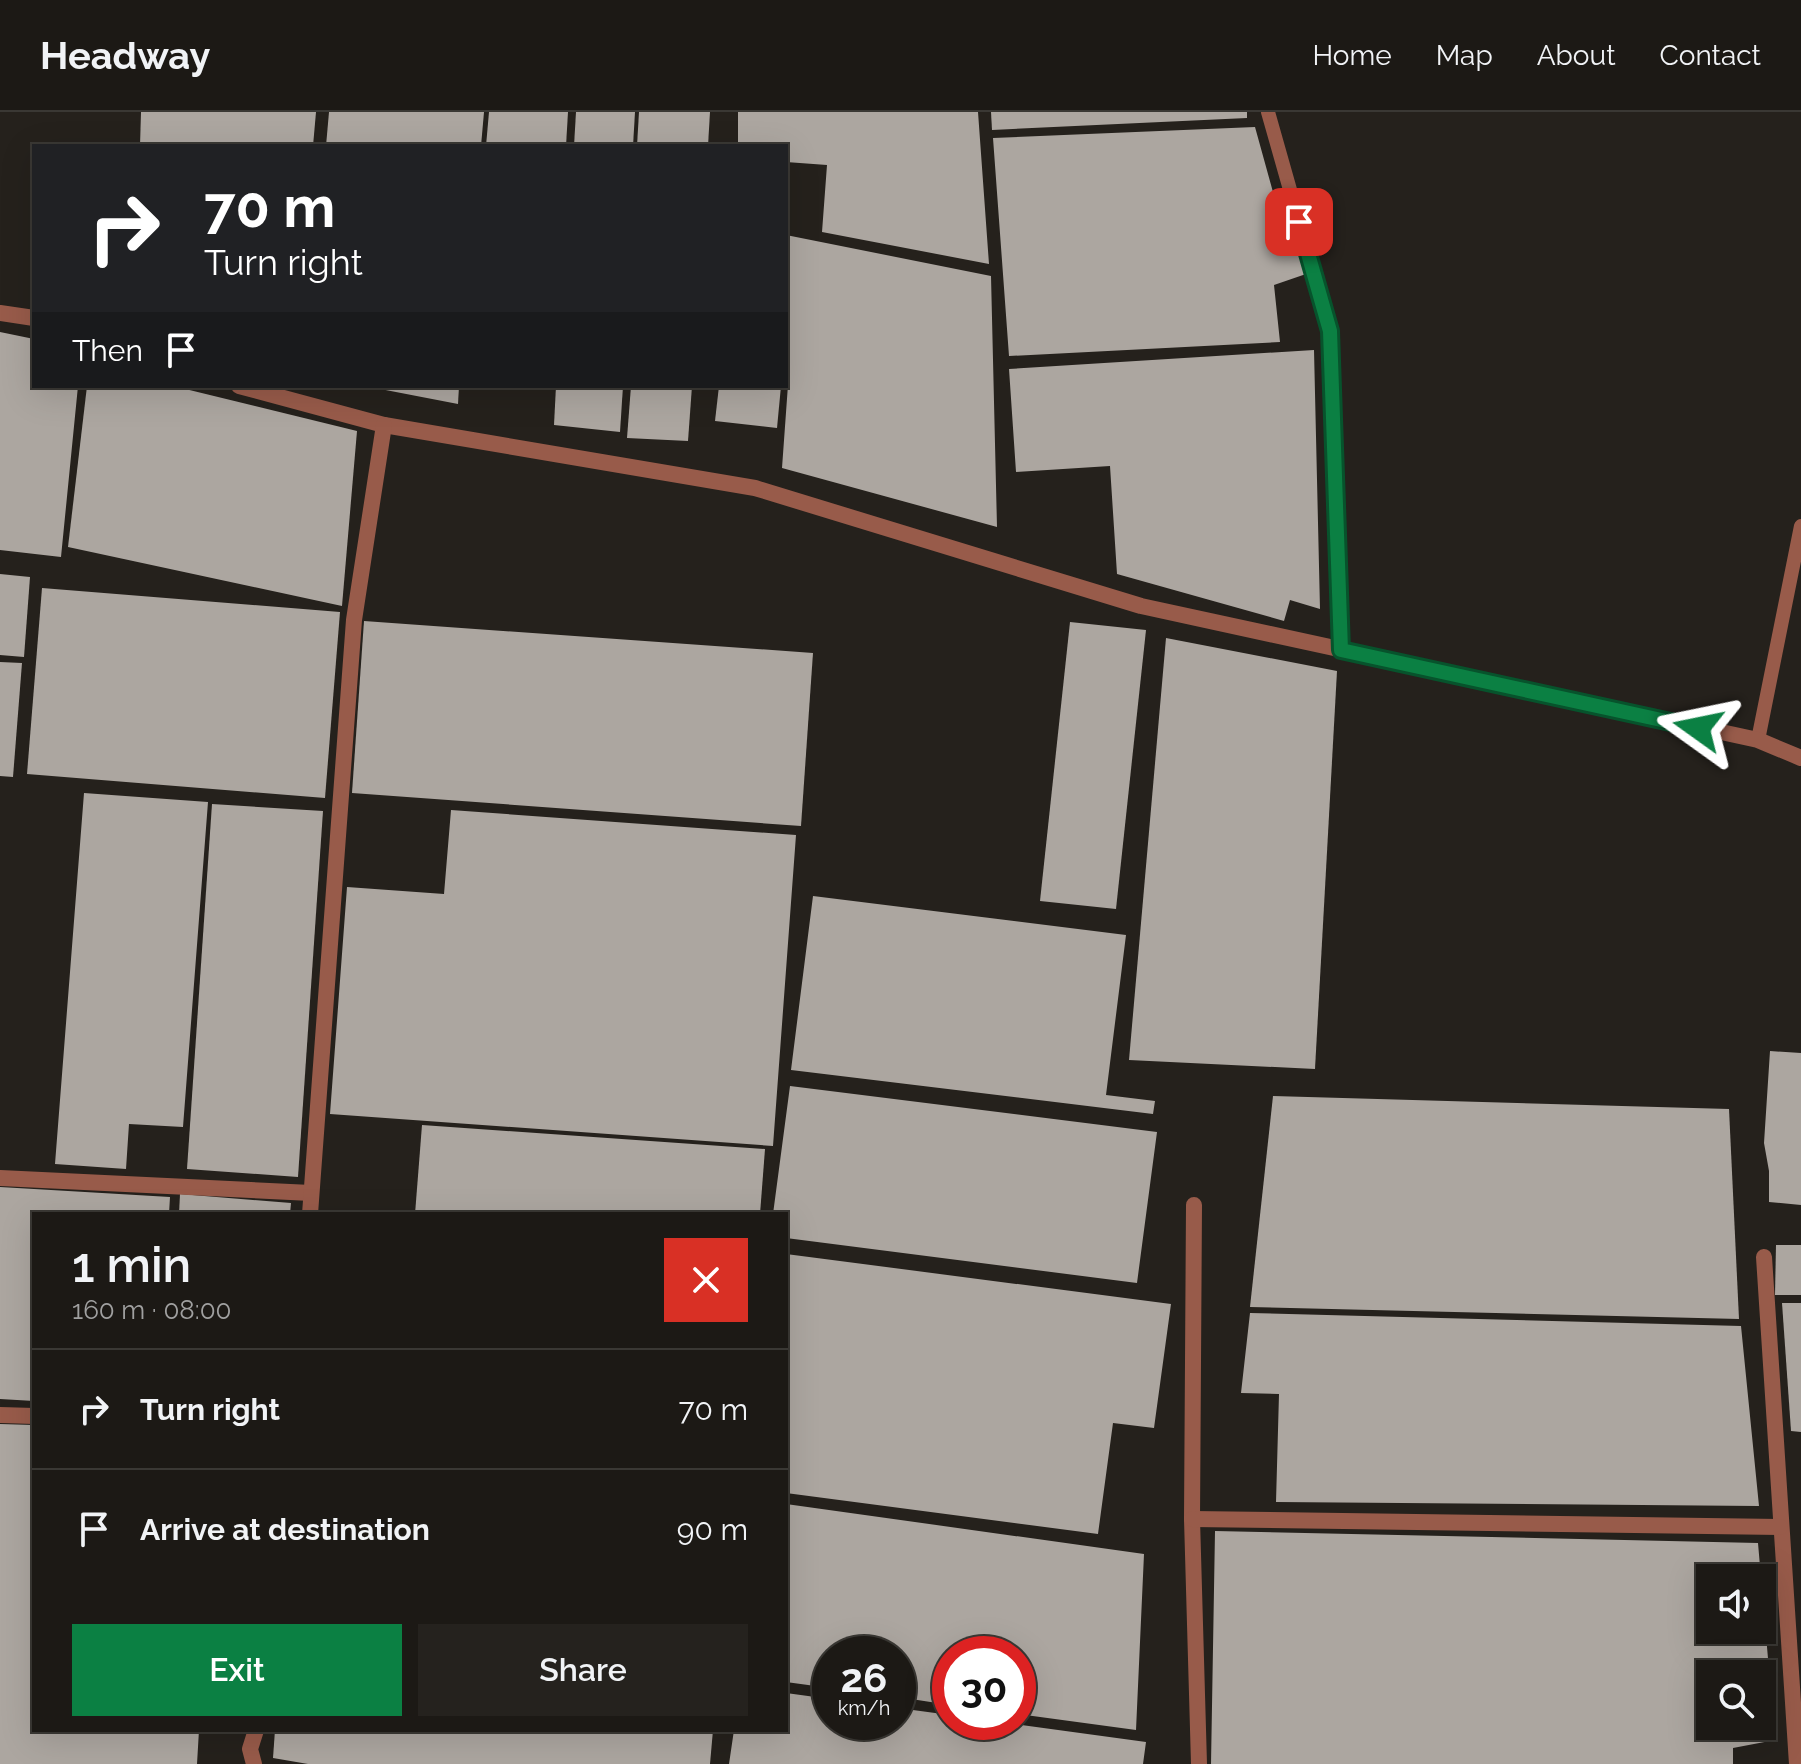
<!DOCTYPE html>
<meta charset="utf-8">
<style>
:root{--surface:#1c1915;--page:#25221e;--text:#f1f3f6;--muted:#a0a0a0;--line:#3a3834;--accent:#0b8043}
body{margin:0;font-family:Raleway,sans-serif;background:var(--page);color:var(--text);height:100vh;display:flex;flex-direction:column;font-size:30px;white-space:nowrap}
*{box-sizing:border-box;margin:0}
p{font-size:26px;color:var(--muted)}
.icon{flex:none;width:44px;height:44px;fill:none;stroke:currentColor;stroke-width:2;stroke-linecap:round;stroke-linejoin:round}
.map{position:relative;flex:1;overflow:hidden}
.panel{position:absolute;left:32px;top:1100px;width:756px;height:520px;display:flex;flex-direction:column;background:var(--surface);border-radius:0px;box-shadow:0 8px 32px #0002,0 0 0 2px var(--line)}
.panel>*{flex:none}
.hud{position:absolute;left:32px;top:32px;width:756px;height:244px;border-radius:0px;box-shadow:0 8px 32px #0002,0 0 0 2px var(--line);background:#202124;color:#fff;overflow:hidden}
.tools{position:absolute;left:1696px;top:1452px;display:grid;gap:16px}
.tools a{display:grid;place-items:center;width:80px;height:80px;border-radius:0px;background:var(--surface);box-shadow:0 8px 32px #0002,0 0 0 2px var(--line);font-size:40px}
.speed{position:absolute;left:812px;top:1524px;display:flex;gap:16px;font-size:40px;font-weight:700;text-align:center}
.speed>*{display:grid;place-content:center;width:104px;height:104px;border-radius:50%;background:var(--surface);box-shadow:0 8px 32px #0002,0 0 0 2px var(--line);line-height:1}
.speed small{font-size:20px;font-weight:400}
.speed .limit{border:12px solid #d22;background:#fff;color:#111}
.pin{position:absolute;display:grid;place-items:center;width:68px;height:68px;color:#fff;margin:-34px;border-radius:16px;box-shadow:0 4px 12px #0006}
.me{position:absolute;width:88px;margin:-44px;rotate:282deg;stroke-linejoin:round;filter:drop-shadow(0 0 6px #0008)}
.turn{display:flex;align-items:center;gap:28px;height:168px;padding:0 40px;font-size:36px}
.turn .icon{width:104px;height:104px;stroke-width:2.5}
.turn b{display:block;font-size:56px;line-height:68px}
.then{display:flex;align-items:center;height:76px;padding:0 40px;background:#0003;gap:16px;font-size:30px}
.round{display:grid;place-items:center;flex:none;width:84px;height:84px;border-radius:0px;background:var(--page)}
.summary{display:flex;align-items:center;justify-content:space-between;height:136px;padding:0 40px}
h1{font-size:48px;font-weight:600;line-height:60px}
.action{display:flex;gap:16px;margin-top:auto;padding:16px 40px}
.action a{flex:1;height:92px;border-radius:0px;background:var(--accent);color:#fff;font-size:32px;font-weight:600;line-height:92px;text-align:center}
.action a+a{background:var(--page);color:var(--text)}
ul{padding:0;list-style:none}
li{display:flex;align-items:center;gap:24px;height:120px;padding:0 40px;border-top:2px solid var(--line)}
li div{flex:1}
li b{display:block;font-size:30px}
li em{font-style:normal}
header{display:flex;align-items:center;gap:48px;box-sizing:border-box;height:112px;padding:0 40px;background:var(--surface);border-bottom:2px solid var(--line)}
header strong{font-size:38px}
nav{display:flex;gap:44px;margin-inline-start:auto;font-size:28px}
.map>svg:first-child{display:block}
.building{fill:#aca6a0;fill-rule:evenodd}
.lines{fill:none;stroke-linecap:round;stroke-linejoin:round}
.service{stroke:#985b4a;stroke-width:14}
.minor{stroke:#985b4a;stroke-width:16}
.route-casing{stroke:#07532c;stroke-width:20}
.route{stroke:#0b8043;stroke-width:14}
</style>
<header>
<strong>Headway</strong>
<nav><a>Home</a><a>Map</a><a>About</a><a>Contact</a></nav>
</header>
<div class="map">
<svg width="1801" height="1652" viewBox="0 0 1801 1652">
<rect width="100%" height="100%" fill="#25211c"/>
<g class="building">
<polygon points="141,0 316,0 313,34 140,34"/>
<polygon points="329,0 484,0 481,34 326,34"/>
<polygon points="489,0 568,0 566,34 486,34"/>
<polygon points="576,0 635,0 633,34 574,34"/>
<polygon points="639,0 710,0 708,34 637,34"/>
<polygon points="738,0 978,0 989,152 822,120 827,53 786,50 786,34 738,34"/>
<polygon points="991,0 1247,0 1247,6 992,18"/>
<polygon points="1255,15 1281,109 1291,108 1306,162 1274,173 1280,230 1009,244 993,26"/>
<polygon points="786,123 991,164 997,415 782,356 790,245 786,244"/>
<polygon points="0,220 34,227 34,274 78,274 61,445 0,438"/>
<polygon points="1314,238 1320,497 1290,488 1284,509 1117,462 1110,354 1016,360 1009,257"/>
<polygon points="87,274 173,274 357,319 342,494 68,435"/>
<polygon points="370,274 459,274 458,292 370,275"/>
<polygon points="556,274 623,274 620,320 554,313"/>
<polygon points="631,274 692,274 688,329 627,326"/>
<polygon points="719,274 781,274 777,316 715,309"/>
<polygon points="0,462 30,465 24,545 0,543"/>
<polygon points="42,476 340,500 325,686 27,662"/>
<polygon points="364,509 813,541 801,714 352,681"/>
<polygon points="1070,510 1146,518 1116,797 1040,789"/>
<polygon points="1166,526 1337,559 1315,957 1129,948"/>
<polygon points="0,550 22,551 13,665 0,664"/>
<polygon points="84,681 208,690 183,1015 129,1012 126,1057 55,1052"/>
<polygon points="212,692 323,699 298,1065 187,1057"/>
<polygon points="451,698 796,723 773,1034 330,1002 347,775 444,782"/>
<polygon points="813,784 1126,823 1106,983 1155,989 1153,1002 791,958"/>
<polygon points="1770,939 1801,941 1801,1093 1769,1090 1769,1059 1764,1031"/>
<polygon points="790,974 1157,1020 1137,1171 786,1126 786,1102 773,1102"/>
<polygon points="1273,984 1729,997 1739,1207 1250,1195"/>
<polygon points="422,1013 765,1037 760,1102 415,1102"/>
<polygon points="0,1075 170,1085 169,1102 34,1102 34,1289 0,1287"/>
<polygon points="180,1082 291,1091 290,1102 179,1102"/>
<polygon points="1776,1133 1801,1133 1801,1183 1775,1183"/>
<polygon points="786,1142 1171,1192 1154,1316 1113,1311 1098,1422 786,1381"/>
<polygon points="1782,1191 1801,1191 1801,1320 1791,1319"/>
<polygon points="1250,1201 1741,1214 1759,1394 1276,1390 1279,1282 1241,1281"/>
<polygon points="0,1312 34,1313 34,1618 199,1618 197,1652 0,1652"/>
<polygon points="786,1392 1144,1442 1136,1618 1018,1602 1018,1542 950,1542 950,1593 898,1585 898,1542 830,1542 830,1576 786,1570"/>
<path d="M 1215,1419 L 1758,1431 L 1761,1466 L 1710,1466 L 1710,1518 L 1762,1518 L 1762,1501 L 1764,1500 L 1775,1628 L 1733,1636 L 1733,1652 L 1211,1652 ZM 1710,1562 L 1762,1562 L 1762,1614 L 1710,1614 Z"/>
<polygon points="786,1581 830,1587 830,1610 898,1610 898,1596 950,1603 950,1610 1000,1610 1146,1630 1143,1652 729,1652 734,1618 786,1618"/>
<polygon points="275,1618 713,1618 710,1652 308,1652 273,1646"/>
</g>
<g class="lines">
<g class="service">
<polyline points="1268,0 1330,219 1341,538"/>
<polyline points="1758,628 1801,414"/>
</g>
<g class="minor">
<polyline points="0,201 34,206"/>
<polyline points="239,274 384,313 755,376 1141,494 1758,628 1801,646"/>
<polyline points="0,1066 311,1081"/>
<polyline points="1194,1093 1192,1407 1199,1652"/>
<polyline points="310,1102 354,508 384,313"/>
<polyline points="1764,1145 1797,1652"/>
<polyline points="0,1303 34,1304"/>
<polyline points="1192,1407 1780,1415"/>
<polyline points="254,1652 250,1637 256,1618"/>
</g>
</g>
<g class="lines">
<defs>
<polyline id="route" points="1299,110 1330,219 1341,538 1698,616"/>
</defs>
<use href="#route" class="route-casing"/>
<use href="#route" class="route"/>
</g>
</svg>
<div class="tools">
<a><svg class="icon" aria-label="sound" viewBox="0 0 24 24"><path d="M4 9h4l5-4v14l-5-4H4zM17 9q2 3 0 6"/></svg></a>
<a><svg class="icon" aria-label="search" viewBox="0 0 24 24"><circle cx="10" cy="10" r="6"/><path d="M15 15l6 6"/></svg></a>
</div>
<div class="speed"><div>26<small>km/h</small></div><div class="limit">30</div></div>
<div class="pin" style="left:1299px;top:110px;background:#d93025"><svg class="icon" aria-label="arrive" viewBox="0 0 24 24"><path d="M6 21V4h12l-3 4 3 4H6"/></svg></div>
<svg class="me" style="left:1698px;top:616px" viewBox="-20 -20 40 40"><path d="M0-17L14 15 0 8-14 15z" fill="#0b8043" stroke="#fff" stroke-width="4"/></svg>
<div class="hud">
<div class="turn"><svg class="icon" aria-label="right" viewBox="0 0 24 24"><path d="M7 20v-9h11M14 6l5 5-5 5"/></svg><div><b>70 m</b>Turn right</div></div>
<div class="then">Then<svg class="icon" aria-label="arrive" viewBox="0 0 24 24"><path d="M6 21V4h12l-3 4 3 4H6"/></svg></div>
</div>
<section class="panel">
<div class="summary"><div><h1>1 min</h1><p>160 m · 08:00</p></div><a class="round" style="background:#d93025;color:#fff"><svg class="icon" aria-label="close" viewBox="0 0 24 24"><path d="M6 6l12 12M18 6L6 18"/></svg></a></div>
<ul>
<li><svg class="icon" aria-label="right" viewBox="0 0 24 24"><path d="M7 20v-9h11M14 6l5 5-5 5"/></svg><div><b>Turn right</b></div><em>70 m</em></li>
<li><svg class="icon" aria-label="arrive" viewBox="0 0 24 24"><path d="M6 21V4h12l-3 4 3 4H6"/></svg><div><b>Arrive at destination</b></div><em>90 m</em></li>
</ul>
<div class="action"><a>Exit</a><a>Share</a></div>
</section>
</div>
